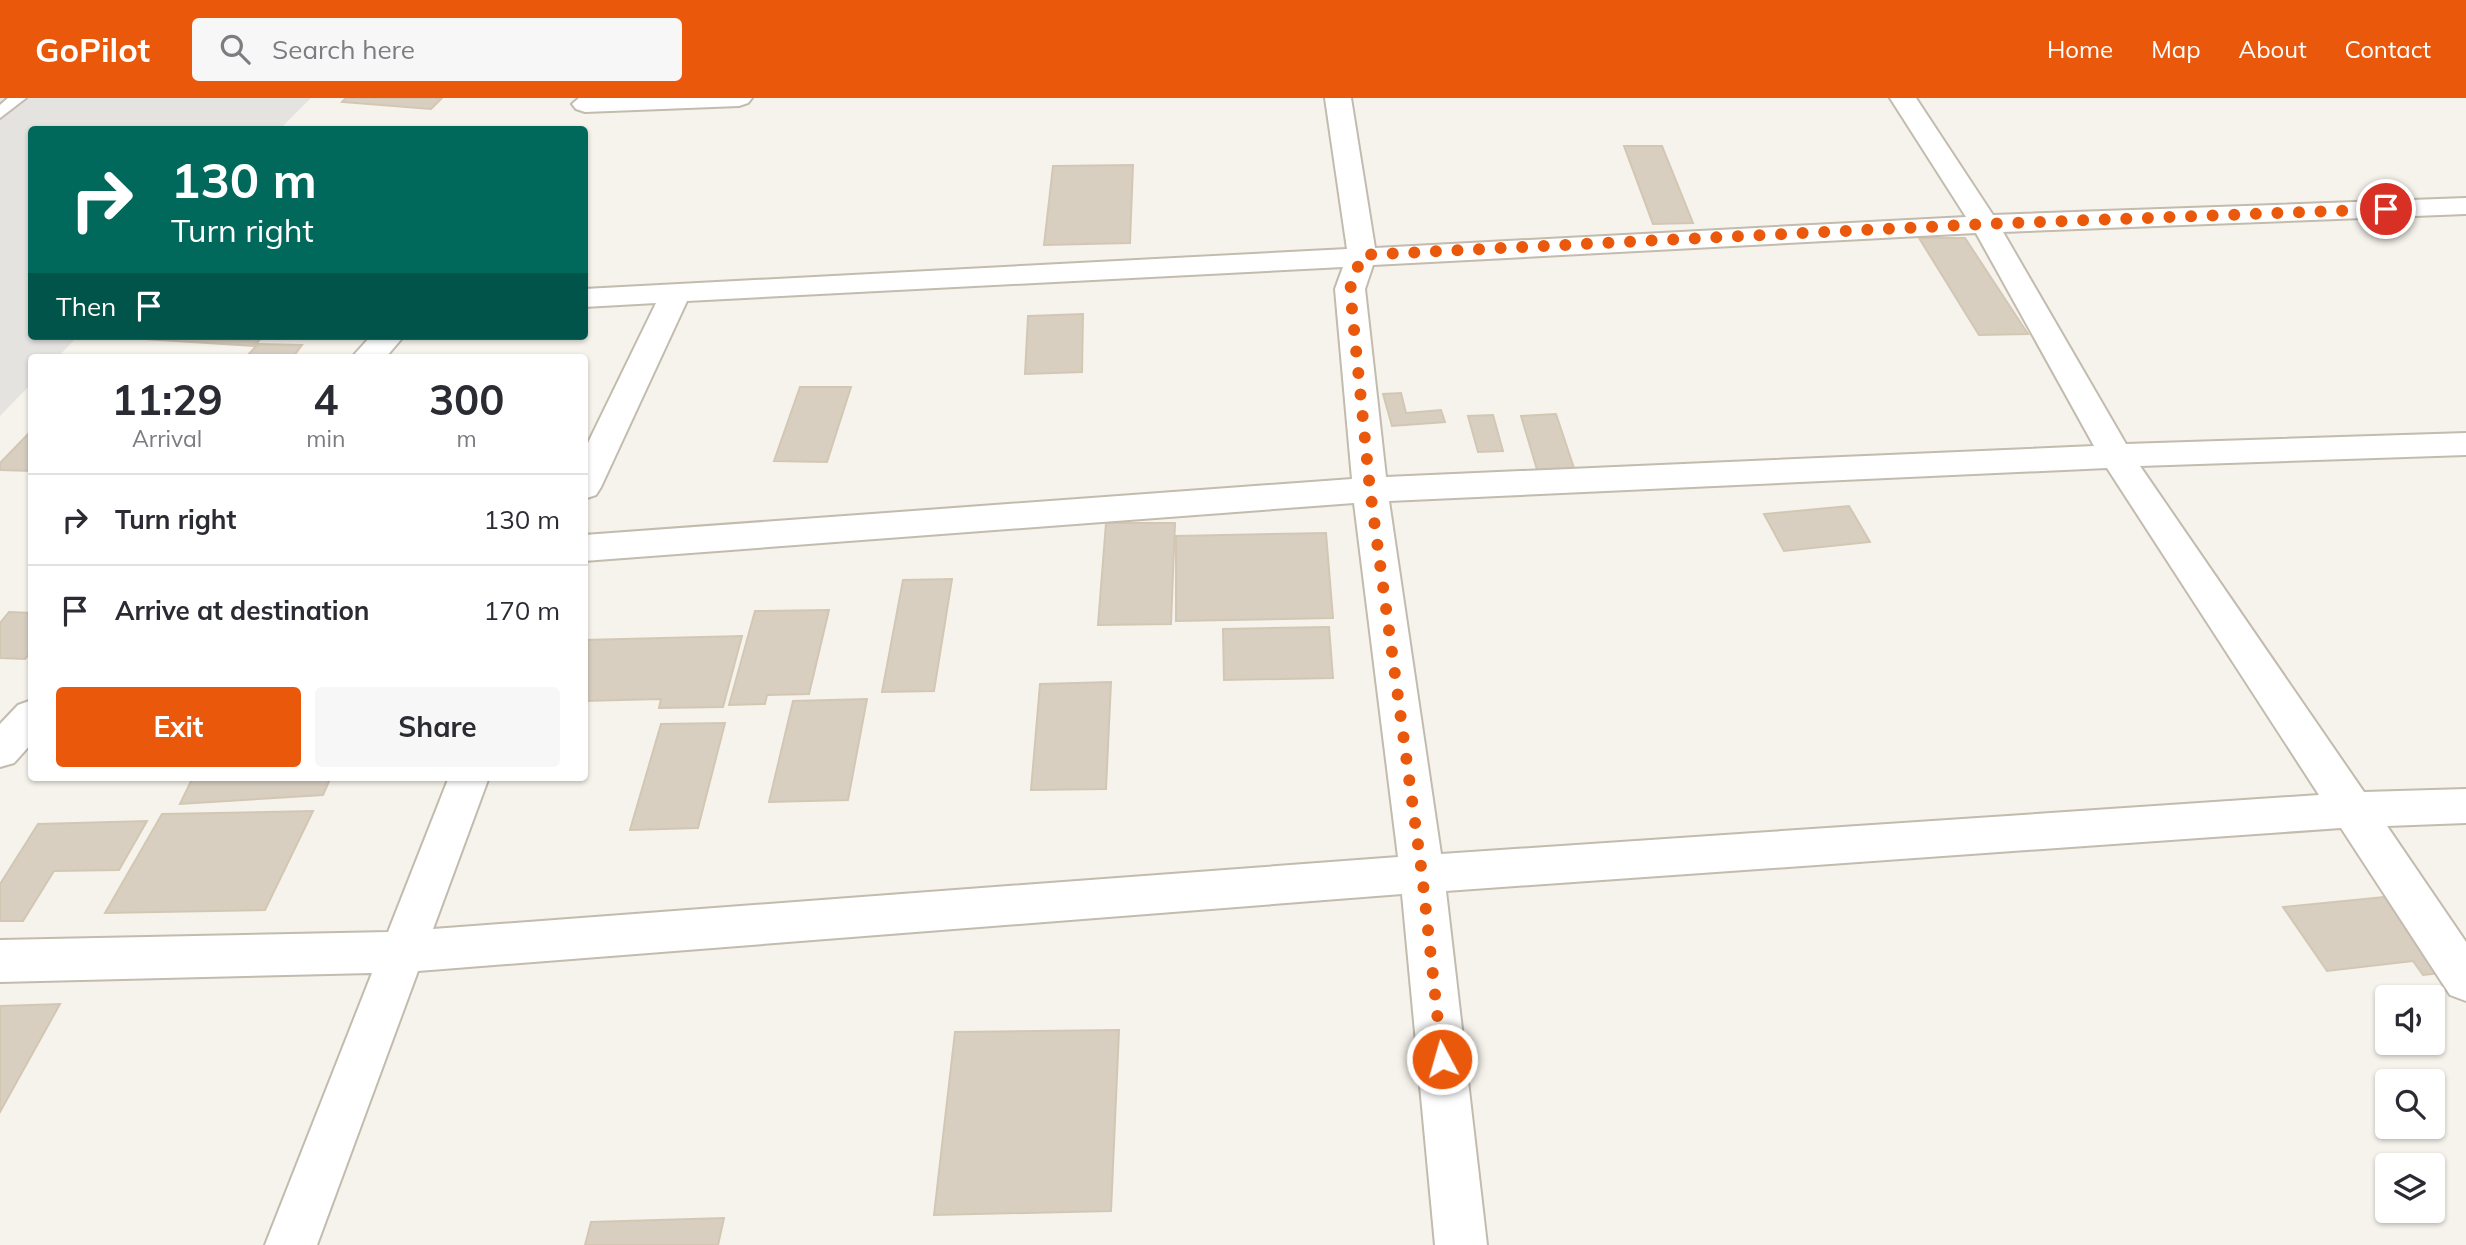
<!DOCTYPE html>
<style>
:root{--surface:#fff;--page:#f7f7f7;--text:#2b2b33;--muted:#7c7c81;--line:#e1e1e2;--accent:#ea580c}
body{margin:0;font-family:Mulish,sans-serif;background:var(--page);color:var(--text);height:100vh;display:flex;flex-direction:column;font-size:26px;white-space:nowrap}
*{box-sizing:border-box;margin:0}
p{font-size:23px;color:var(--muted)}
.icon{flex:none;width:38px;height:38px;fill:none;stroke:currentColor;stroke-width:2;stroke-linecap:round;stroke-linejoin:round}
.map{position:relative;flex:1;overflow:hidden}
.panel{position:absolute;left:28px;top:256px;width:560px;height:427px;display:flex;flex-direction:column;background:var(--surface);border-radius:7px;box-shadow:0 2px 5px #0004}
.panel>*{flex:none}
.banner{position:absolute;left:28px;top:28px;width:560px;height:214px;border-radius:7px;box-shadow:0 2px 5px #0004;background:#00695c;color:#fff;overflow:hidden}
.controls{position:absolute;left:2375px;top:887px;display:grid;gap:14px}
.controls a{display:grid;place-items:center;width:70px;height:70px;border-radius:7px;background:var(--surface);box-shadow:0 2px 5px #0004;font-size:35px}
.pin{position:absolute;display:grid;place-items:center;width:60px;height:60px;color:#fff;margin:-30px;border:4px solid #fff;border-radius:50%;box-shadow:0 2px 7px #0007}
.me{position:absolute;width:77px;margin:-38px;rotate:354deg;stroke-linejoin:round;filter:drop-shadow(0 0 5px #0008)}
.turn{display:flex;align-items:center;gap:24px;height:147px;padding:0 28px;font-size:32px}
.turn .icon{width:91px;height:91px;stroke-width:2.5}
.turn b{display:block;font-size:49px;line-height:60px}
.then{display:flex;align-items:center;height:66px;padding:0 28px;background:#0003;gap:14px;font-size:26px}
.eta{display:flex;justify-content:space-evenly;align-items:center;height:119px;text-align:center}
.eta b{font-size:42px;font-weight:700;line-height:49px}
.button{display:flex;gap:14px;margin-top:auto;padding:14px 28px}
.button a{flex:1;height:80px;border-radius:7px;background:var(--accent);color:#fff;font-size:28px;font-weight:700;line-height:80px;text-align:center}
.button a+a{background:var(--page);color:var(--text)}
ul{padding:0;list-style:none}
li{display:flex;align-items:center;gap:21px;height:91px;padding:0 28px;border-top:2px solid var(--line)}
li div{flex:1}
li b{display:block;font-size:26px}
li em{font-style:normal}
header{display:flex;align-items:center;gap:42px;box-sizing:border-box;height:98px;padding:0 35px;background:var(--accent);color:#fff}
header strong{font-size:33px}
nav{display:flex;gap:38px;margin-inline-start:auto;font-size:24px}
.search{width:490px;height:63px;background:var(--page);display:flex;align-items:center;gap:18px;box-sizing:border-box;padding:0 24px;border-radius:7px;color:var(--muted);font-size:26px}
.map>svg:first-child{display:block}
.parking{fill:#e5e3e0}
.building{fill:#d8cfc1;stroke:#d3c7b4;stroke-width:2}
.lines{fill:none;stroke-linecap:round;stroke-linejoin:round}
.lane-casing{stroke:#c2bbae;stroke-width:4}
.street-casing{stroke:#c2bbae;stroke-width:4}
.lane{fill:#fff;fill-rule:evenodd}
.street{fill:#fff;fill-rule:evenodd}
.route{stroke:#ea580c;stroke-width:12;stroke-dasharray:0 21.6}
</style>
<header>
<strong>GoPilot</strong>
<div class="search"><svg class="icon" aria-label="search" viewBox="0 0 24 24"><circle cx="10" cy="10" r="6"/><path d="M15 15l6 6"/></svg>Search here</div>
<nav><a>Home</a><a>Map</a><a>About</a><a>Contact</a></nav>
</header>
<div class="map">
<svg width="2466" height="1147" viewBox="0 0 2466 1147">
<rect width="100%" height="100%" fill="#f6f3ec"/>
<polygon class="parking" points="0,0 311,0 280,31 32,32 32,238 78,238 58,259 32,259 31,286 0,318"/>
<g class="building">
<polygon points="346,0 442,0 431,11 342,4"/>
<polygon points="1624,48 1662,48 1693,125 1653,126"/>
<polygon points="1133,67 1130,145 1044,147 1053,68"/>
<polygon points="1919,140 1965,140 2028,236 1979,237"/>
<polygon points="1083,216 1082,274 1025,276 1028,218"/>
<polygon points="128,238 263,238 254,248 126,240"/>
<polygon points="258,246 302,247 293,259 246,259"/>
<polygon points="800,289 851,289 827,364 774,363"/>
<polygon points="1401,295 1406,315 1441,312 1445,324 1392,328 1383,296"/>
<polygon points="1556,316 1575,373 1538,375 1521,318"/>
<polygon points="1493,317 1503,353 1478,354 1468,318"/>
<polygon points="32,332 32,373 0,372 0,365"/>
<polygon points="1849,408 1870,444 1784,453 1764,416"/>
<polygon points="1106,425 1175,425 1171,526 1098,527"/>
<polygon points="1326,435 1333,520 1176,523 1176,438"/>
<polygon points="952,481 934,593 882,594 903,482"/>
<polygon points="829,512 809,596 767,597 765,606 729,607 755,513"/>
<polygon points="9,514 32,515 32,553 25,561 0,560 0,525"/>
<polygon points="1329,529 1333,580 1224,582 1223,531"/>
<polygon points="742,538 723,609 659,610 661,601 584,603 584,542"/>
<polygon points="1111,584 1106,691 1031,692 1040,586"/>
<polygon points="867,601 848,702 769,704 793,603"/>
<polygon points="725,625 698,730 630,732 661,626"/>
<polygon points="193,679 331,679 323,697 180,706"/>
<polygon points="313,713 265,812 105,815 162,716"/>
<polygon points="147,723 119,772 54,773 23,823 0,823 0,786 38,726"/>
<polygon points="2394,798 2452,874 2423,877 2413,863 2327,873 2283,809"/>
<polygon points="60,906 0,1014 0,908"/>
<polygon points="1119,932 1111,1113 934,1117 955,934"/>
<polygon points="724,1120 718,1147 585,1147 591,1124"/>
</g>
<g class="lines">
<defs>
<polygon id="lane" points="8,0 26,0 0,20 0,7"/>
<g id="street">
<polygon points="579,0 752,0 748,5 739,8 585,14 576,11 572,6"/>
<path d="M 1325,0 L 1351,0 L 1375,150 L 1966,119 L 1890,0 L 1916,0 L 1993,117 L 2466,100 L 2466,116 L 2003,134 L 2126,346 L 2466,335 L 2466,357 L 2140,368 L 2364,694 L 2466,691 L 2466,725 L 2387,728 L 2466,844 L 2466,903 L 2450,897 L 2341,730 L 1446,793 L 1487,1147 L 1435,1147 L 1402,796 L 418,873 L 317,1147 L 265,1147 L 372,875 L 0,884 L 0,842 L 388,834 L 449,679 L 489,679 L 433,831 L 1398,759 L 1354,405 L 584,463 L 584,437 L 1352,381 L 1335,191 L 1343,169 L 687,203 L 601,389 L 596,397 L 584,401 L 584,353 L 656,205 L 584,209 L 584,191 L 1347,151 ZM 1976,135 L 2094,348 L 1386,379 L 1365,191 L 1373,167 ZM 2107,370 L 2319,697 L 1441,756 L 1389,403 Z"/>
<polygon points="371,238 404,238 386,259 352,259"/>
<polygon points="32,602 32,645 14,665 0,669 0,626 18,607"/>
</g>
</defs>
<use href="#lane" class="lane-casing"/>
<use href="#street" class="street-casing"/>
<use href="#lane" class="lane"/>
<use href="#street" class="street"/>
</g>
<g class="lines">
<polyline class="route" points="1442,961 1422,776 1370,392 1350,191 1362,157 1985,126 2386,111"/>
</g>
</svg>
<div class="controls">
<a><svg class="icon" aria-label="sound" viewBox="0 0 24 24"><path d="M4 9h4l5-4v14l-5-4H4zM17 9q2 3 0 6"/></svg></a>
<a><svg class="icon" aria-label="search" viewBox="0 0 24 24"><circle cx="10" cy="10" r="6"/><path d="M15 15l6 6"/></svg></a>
<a><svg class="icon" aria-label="layers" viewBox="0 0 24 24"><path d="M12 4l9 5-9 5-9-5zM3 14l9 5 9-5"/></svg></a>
</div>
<div class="pin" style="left:2386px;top:111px;background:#d93025"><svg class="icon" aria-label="arrive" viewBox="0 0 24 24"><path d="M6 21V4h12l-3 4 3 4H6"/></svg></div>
<svg class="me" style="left:1442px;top:961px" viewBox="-20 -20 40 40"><circle r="17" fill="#ea580c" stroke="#fff" stroke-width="3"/><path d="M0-11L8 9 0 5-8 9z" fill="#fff"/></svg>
<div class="banner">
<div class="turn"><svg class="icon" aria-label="right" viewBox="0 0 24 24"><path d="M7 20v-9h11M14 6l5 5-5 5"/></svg><div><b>130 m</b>Turn right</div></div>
<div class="then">Then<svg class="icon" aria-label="arrive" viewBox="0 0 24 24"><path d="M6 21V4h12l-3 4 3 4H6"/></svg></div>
</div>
<section class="panel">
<div class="eta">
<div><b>11:29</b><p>Arrival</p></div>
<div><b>4</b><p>min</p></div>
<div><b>300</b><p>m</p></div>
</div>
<ul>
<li><svg class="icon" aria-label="right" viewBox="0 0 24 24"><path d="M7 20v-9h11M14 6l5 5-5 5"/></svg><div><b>Turn right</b></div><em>130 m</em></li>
<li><svg class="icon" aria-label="arrive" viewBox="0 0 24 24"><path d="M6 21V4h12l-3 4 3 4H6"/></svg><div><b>Arrive at destination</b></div><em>170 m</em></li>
</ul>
<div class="button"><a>Exit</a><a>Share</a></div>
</section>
</div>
